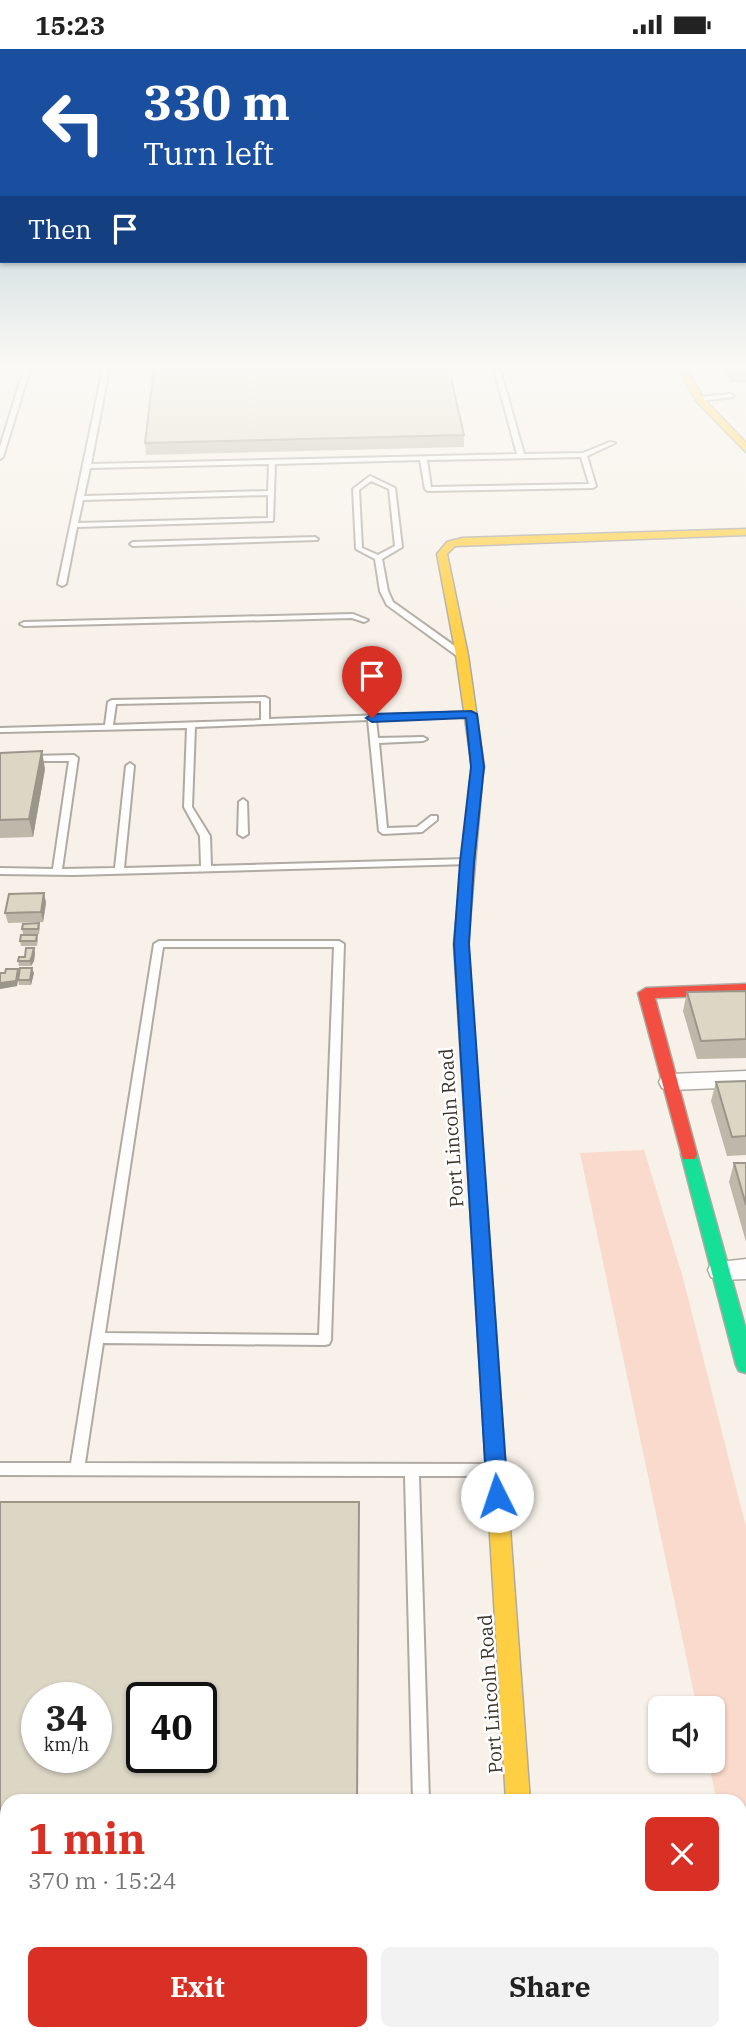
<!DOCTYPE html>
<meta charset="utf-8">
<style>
:root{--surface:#fff;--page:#f2f2f2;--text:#222;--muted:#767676;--accent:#d93025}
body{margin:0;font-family:"IBM Plex Serif",serif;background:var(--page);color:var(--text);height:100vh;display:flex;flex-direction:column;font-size:26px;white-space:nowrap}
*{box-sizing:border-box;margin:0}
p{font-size:23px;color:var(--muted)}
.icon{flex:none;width:38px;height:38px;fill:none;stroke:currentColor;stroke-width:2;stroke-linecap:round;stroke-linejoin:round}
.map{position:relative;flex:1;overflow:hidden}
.drawer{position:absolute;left:0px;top:1745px;width:747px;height:247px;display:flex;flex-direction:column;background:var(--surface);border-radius:21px 21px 0 0;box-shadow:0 2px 5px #0004}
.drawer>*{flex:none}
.top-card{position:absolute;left:0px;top:0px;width:747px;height:214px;box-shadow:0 2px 5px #0004;background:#1a4fa0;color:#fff;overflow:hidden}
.controls{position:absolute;left:648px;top:1647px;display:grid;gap:14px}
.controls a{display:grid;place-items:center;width:77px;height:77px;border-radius:10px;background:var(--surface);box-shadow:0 2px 5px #0004;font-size:35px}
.speed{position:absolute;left:21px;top:1633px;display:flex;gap:14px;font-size:35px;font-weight:700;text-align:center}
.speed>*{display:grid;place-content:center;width:91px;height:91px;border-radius:50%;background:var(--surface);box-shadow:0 2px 5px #0004;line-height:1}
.speed small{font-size:18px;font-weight:400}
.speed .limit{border:4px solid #111;border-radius:10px;background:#fff;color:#111}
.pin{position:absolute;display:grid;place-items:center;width:60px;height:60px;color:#fff;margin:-72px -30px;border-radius:50% 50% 50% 0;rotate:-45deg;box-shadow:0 0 7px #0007}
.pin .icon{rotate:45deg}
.me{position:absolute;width:77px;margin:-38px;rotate:356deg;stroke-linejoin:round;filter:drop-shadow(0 0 5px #0008)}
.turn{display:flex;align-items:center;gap:24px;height:147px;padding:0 28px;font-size:32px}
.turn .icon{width:91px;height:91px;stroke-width:2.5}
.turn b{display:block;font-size:49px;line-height:60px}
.then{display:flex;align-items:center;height:66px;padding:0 28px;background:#0003;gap:14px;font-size:26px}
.round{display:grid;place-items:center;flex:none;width:74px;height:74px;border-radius:10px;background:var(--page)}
.head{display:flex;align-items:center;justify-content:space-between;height:119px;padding:0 28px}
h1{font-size:42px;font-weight:800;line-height:52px;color:var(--accent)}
.action{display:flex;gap:14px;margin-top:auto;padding:14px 28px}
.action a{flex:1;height:80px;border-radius:10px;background:var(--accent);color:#fff;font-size:28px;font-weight:800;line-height:80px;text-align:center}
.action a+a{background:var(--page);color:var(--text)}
.status{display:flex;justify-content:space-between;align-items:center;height:49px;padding:0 35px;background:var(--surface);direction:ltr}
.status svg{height:19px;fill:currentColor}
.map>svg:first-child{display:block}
.green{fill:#f9dacc}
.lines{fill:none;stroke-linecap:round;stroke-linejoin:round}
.lane-casing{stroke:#afaaa2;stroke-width:4}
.street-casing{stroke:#afaaa2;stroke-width:3}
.fast-casing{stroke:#afaaa2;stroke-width:3}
.slow-casing{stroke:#afaaa2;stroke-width:3}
.jam-casing{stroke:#afaaa2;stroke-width:3}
.lane{fill:#fefdfc;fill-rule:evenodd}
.street{fill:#fefdfc;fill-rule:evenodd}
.fast{fill:#16e098;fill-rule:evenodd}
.slow{fill:#ffcf43;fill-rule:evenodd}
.jam{fill:#f24e42;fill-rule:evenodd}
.wall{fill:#bdb8a9}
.shaded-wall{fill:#9a968a}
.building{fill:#dcd6c5;stroke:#9a968a;stroke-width:2;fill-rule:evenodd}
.route{fill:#1a73e8;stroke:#114b97;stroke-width:2}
.labels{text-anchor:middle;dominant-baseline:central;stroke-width:5;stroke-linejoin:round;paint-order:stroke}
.street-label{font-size:19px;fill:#3a3329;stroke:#fff}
</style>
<div class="status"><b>15:23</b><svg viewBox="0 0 49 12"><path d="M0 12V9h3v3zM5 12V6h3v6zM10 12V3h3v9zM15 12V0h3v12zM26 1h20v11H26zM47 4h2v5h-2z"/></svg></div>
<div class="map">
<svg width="746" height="1990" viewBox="0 0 746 1990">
<rect width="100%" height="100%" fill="#f7f1e9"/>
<polygon class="green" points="644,1101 683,1229 746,1478 746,1889 740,1862 740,1752 717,1752 708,1712 712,1712 712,1659 697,1659 580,1104"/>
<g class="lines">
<defs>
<g id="lane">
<polygon points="24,320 30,320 3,408 0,410 0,398"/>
<path d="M 103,320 L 109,320 L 91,415 L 517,405 L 494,320 L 500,320 L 524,405 L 583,404 L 610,393 L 615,394 L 587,407 L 596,437 L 593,439 L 428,442 L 425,440 L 420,411 L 275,415 L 273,472 L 77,478 L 66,535 L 62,537 L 58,535 ZM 581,408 L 589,435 L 431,438 L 427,411 ZM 269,415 L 268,442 L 84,447 L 90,419 ZM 268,446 L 268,469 L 78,474 L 83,451 Z"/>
<polygon points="731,345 734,347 733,348 700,352 697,350 700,348"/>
<path d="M 370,427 L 395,439 L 402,498 L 382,510 L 388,542 L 393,553 L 463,603 L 463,607 L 457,607 L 387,556 L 380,542 L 375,510 L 356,500 L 353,440 ZM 371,432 L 389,440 L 395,497 L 378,506 L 362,499 L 359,441 Z"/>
<polygon points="315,488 318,490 317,491 133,497 130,495 133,493"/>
<polygon points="353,565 368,571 364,573 352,569 24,577 20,575 24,573"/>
<path d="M 265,648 L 269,650 L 269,670 L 471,663 L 475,665 L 471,667 L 376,671 L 378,689 L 423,688 L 427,690 L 423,692 L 379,694 L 387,779 L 417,778 L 431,767 L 437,767 L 437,771 L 422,783 L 383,785 L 379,782 L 368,671 L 195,678 L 192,758 L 210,787 L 211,817 L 467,810 L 472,813 L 470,815 L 74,826 L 0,825 L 0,819 L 53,820 L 69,712 L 27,712 L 27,708 L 30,707 L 74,706 L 78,709 L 62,820 L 115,819 L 126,717 L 130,714 L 134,717 L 124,819 L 201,817 L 200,787 L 184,758 L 187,679 L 2,683 L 0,683 L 0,679 L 105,676 L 108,653 L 112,651 ZM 261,652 L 261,671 L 113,676 L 116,655 Z"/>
<polygon points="243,750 247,753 248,785 243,788 238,785 239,753"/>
<path d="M 159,892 L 339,892 L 344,895 L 331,1291 L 329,1295 L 325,1296 L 103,1294 L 85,1414 L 493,1415 L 498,1417 L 500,1421 L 498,1425 L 493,1427 L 419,1427 L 429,1752 L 413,1752 L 405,1427 L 0,1426 L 0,1414 L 71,1414 L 154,895 ZM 163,898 L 334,898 L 319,1286 L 105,1284 Z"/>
<rect x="419" y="1984" width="18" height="6"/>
</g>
<g id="street">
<polygon points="746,1022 746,1038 670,1041 662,1039 659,1033 662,1027 670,1025"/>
<polygon points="746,1210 746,1230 720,1231 711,1228 708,1221 711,1214"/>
</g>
<polygon id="fast" points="689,1099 695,1100 697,1105 746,1281 746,1324 739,1322 736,1316 681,1105 683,1100"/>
<g id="slow">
<polygon points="682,324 688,324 705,351 746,394 746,403 698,354 681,326"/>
<polygon points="746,480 746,486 455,497 447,505 468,606 484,718 481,735 471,735 472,718 456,606 437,505 447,493 462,489"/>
<polygon points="487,1279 494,1281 496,1287 530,1752 506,1752 478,1287 480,1281"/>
</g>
<g id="jam">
<polygon points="476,728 482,732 468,895 496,1287 494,1293 487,1295 480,1293 478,1287 454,895 470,732"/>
<polygon points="746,935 746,945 655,949 697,1105 695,1110 683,1110 638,944 646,939"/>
<polygon points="521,1984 547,1984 548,1990 522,1990"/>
</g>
</defs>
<use href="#lane" class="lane-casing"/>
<use href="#street" class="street-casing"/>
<use href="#fast" class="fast-casing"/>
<use href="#slow" class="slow-casing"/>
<use href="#jam" class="jam-casing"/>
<use href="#lane" class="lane"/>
<use href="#street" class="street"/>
<use href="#fast" class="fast"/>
<use href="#slow" class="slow"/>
<use href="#jam" class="jam"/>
</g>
<g class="wall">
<polygon points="723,320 746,320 746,333 731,333"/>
<polygon points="464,386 464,398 146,406 145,394"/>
<polygon points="0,704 45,720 33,788 0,789"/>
<polygon points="44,844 46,854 43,873 8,874 5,864"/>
<polygon points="39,874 40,879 39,885 23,885 22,880"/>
<polygon points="37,886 38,891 37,897 21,897 20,892"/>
<polygon points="34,899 35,904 34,912 31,917 19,917 18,912 25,908"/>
<polygon points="18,920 19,925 34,924 31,936 19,936 18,931 17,937 0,940 0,924 5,924"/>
<polygon points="746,942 746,1009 697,1010 683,962 687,943"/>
<polygon points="746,1032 746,1106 727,1107 711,1052 716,1033"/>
<polygon points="734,1114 746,1114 746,1193 729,1133"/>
</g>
<g class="shaded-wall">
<polygon points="42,702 45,720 33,788 29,770"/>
<polygon points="44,844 46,854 43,873 41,863"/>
<polygon points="34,899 35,904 34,912 31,917 30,912"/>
<polygon points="32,919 34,924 31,936 30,931"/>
<polygon points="18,920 19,925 17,937 0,940 0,934"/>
</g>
<g class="building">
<polygon points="154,320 449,320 464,386 145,394"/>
<polygon points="42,702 29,770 0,771 0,704"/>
<polygon points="44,844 41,863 5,864 9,845"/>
<polygon points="39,874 38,880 22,880 23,875"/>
<polygon points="21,886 37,886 36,892 20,892"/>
<polygon points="26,899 34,899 32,907 30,912 18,912 19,908 25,908"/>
<polygon points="20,919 32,919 30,931 18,931"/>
<polygon points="6,920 18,920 16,932 0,934 0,924 5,924"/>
<polygon points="746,942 746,990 701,992 687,943"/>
<polygon points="746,1032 746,1087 732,1088 716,1033"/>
<polygon points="734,1114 746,1114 746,1156"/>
<path d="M 0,1453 L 359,1453 L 357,1752 L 7,1752 L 7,1984 L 356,1984 L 356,1990 L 0,1990 ZM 37,1648 L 96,1648 L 96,1708 L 37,1708 ZM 142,1648 L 201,1648 L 201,1708 L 142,1708 Z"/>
</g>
<linearGradient id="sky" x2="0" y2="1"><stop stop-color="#95b8c3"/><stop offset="0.53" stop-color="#fbf9f5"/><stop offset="1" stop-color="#fbf9f5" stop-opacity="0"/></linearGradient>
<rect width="746" height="599" fill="url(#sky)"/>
<polygon class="route" points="471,662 477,665 484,718 474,813 469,895 508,1447 505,1454 497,1457 490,1454 487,1447 454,895 460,813 471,718 466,669 372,673 366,669 372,665"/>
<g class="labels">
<g class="street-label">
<text transform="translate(451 1079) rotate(-94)">Port Lincoln Road</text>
<text transform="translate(490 1645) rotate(-94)">Port Lincoln Road</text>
</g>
</g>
</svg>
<div class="controls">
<a><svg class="icon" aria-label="sound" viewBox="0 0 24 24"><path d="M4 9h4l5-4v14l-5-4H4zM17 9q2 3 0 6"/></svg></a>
</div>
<div class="speed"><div>34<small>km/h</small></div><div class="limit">40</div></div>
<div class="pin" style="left:372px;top:669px;background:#d93025"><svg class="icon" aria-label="arrive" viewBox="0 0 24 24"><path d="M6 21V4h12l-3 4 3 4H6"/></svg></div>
<svg class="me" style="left:497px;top:1447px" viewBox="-20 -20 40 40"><circle r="19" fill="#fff"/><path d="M0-13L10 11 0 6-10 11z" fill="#1a73e8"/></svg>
<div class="top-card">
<div class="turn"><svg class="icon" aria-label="left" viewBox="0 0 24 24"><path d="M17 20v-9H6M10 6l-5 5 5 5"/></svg><div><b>330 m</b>Turn left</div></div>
<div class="then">Then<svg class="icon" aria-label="arrive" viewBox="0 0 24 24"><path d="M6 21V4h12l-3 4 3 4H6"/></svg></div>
</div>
<section class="drawer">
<div class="head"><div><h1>1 min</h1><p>370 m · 15:24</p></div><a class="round" style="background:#d93025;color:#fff"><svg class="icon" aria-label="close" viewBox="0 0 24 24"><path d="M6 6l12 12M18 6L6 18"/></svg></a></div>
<div class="action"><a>Exit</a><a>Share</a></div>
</section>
</div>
